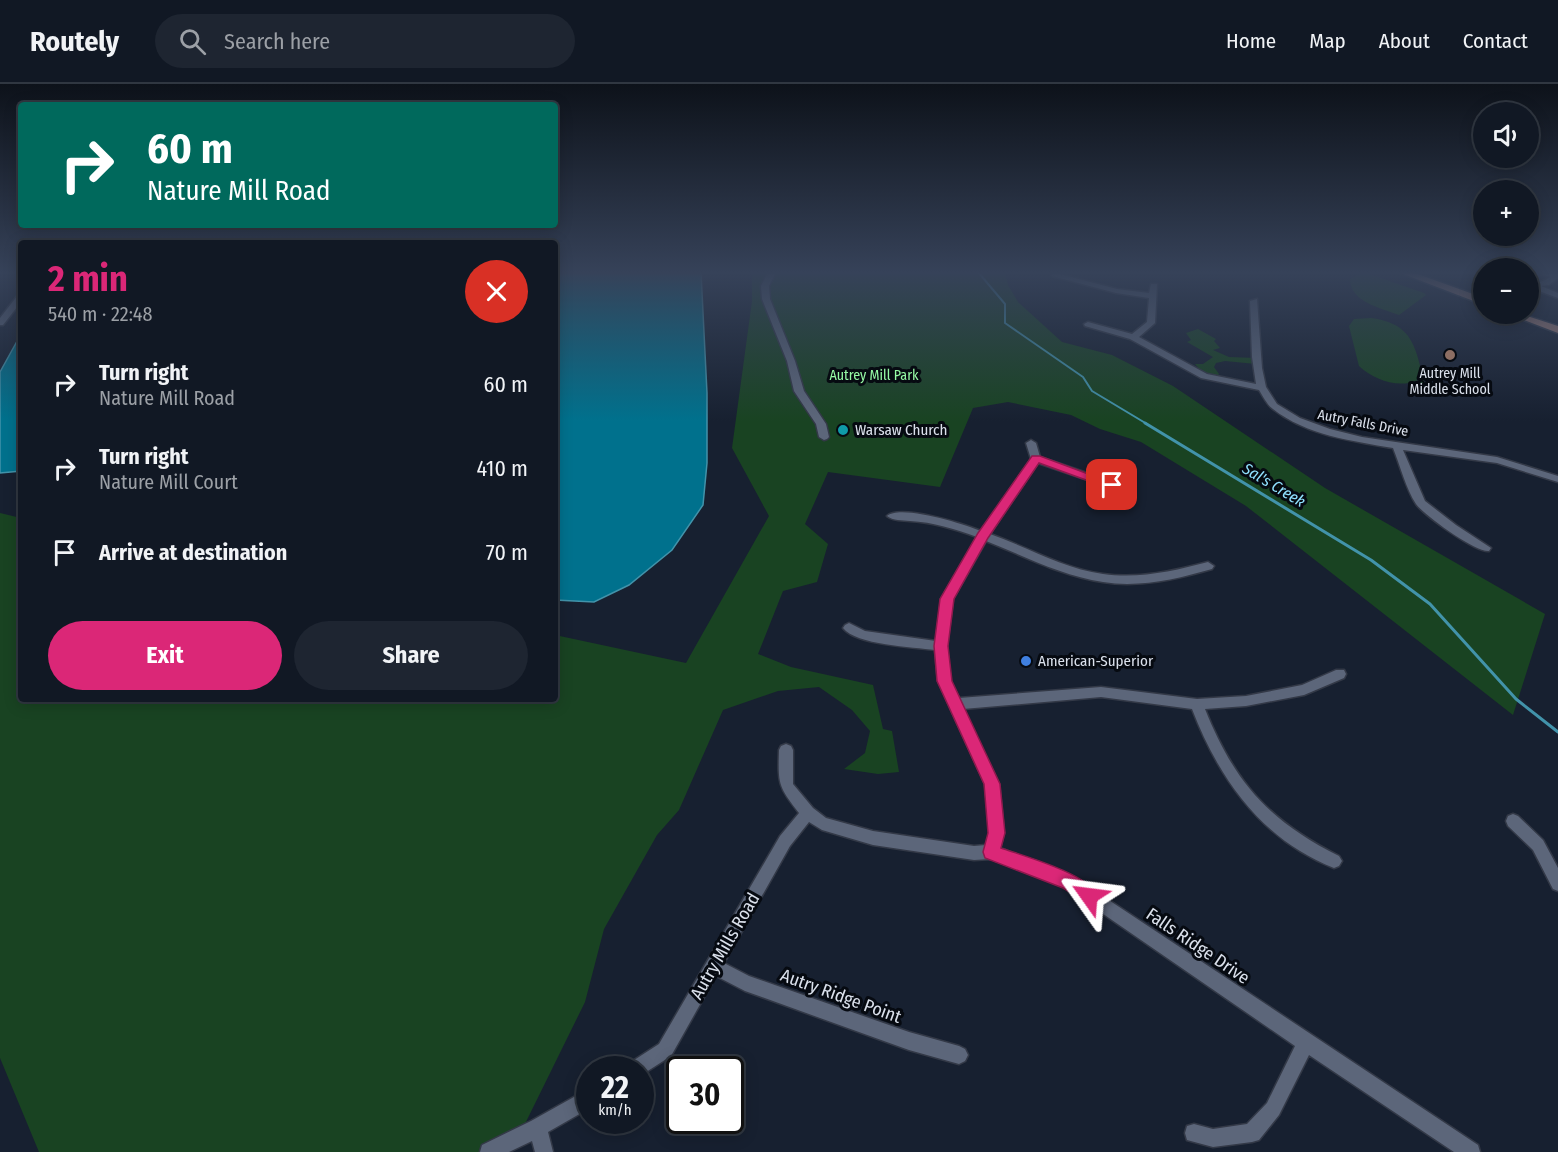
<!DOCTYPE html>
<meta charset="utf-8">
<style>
:root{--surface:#111824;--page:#1e2531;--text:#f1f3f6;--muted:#9ca0a6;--line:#303741;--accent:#db2777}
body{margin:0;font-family:"Fira Sans Condensed",sans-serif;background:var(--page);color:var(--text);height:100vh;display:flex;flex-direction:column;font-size:22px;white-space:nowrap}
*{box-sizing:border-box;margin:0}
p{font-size:20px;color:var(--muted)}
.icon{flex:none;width:33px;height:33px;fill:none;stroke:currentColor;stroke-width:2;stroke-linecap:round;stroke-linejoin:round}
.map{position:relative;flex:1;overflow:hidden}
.panel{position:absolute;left:18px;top:156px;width:540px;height:462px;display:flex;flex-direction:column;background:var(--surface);border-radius:6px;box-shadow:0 3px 15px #0003,0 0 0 2px var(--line)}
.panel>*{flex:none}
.guide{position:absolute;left:18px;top:18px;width:540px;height:126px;border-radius:6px;box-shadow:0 3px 15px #0003,0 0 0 2px var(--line);background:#00695c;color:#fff;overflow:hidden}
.fabs{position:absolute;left:1473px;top:18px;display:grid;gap:12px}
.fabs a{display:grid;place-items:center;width:66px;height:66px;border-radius:50%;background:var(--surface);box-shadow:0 3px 15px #0003,0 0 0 2px var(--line);font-size:30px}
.speed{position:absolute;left:576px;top:972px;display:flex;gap:12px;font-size:30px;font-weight:700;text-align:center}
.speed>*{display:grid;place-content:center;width:78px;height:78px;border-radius:50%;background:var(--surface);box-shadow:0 3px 15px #0003,0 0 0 2px var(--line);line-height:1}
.speed small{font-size:15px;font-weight:400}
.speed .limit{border:3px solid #111;border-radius:9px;background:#fff;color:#111}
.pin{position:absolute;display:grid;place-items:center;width:51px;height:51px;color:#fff;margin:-26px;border-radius:12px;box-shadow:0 3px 9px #0006}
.me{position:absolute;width:66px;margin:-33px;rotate:301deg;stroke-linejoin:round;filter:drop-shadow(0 0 4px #0008)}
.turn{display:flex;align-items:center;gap:21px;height:126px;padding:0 30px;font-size:27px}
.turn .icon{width:78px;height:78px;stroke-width:2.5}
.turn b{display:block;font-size:42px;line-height:51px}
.round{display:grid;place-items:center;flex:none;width:63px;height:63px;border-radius:32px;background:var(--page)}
.summary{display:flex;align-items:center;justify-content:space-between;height:102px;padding:0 30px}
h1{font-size:36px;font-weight:700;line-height:45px;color:var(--accent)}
.action{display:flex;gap:12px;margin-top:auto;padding:12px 30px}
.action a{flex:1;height:69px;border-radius:36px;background:var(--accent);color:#fff;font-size:24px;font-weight:700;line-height:69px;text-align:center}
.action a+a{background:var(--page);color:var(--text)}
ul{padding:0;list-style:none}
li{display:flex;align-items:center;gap:18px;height:84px;padding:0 30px}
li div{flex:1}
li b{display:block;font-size:22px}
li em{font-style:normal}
header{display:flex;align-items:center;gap:36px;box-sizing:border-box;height:84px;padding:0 30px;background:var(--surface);border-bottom:2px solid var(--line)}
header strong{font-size:28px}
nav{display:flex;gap:33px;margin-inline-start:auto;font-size:21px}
.search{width:420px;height:54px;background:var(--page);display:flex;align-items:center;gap:15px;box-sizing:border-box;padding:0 21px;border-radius:33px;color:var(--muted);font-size:22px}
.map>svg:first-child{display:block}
.green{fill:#194322}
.water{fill:#00718d;stroke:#4293aa;stroke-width:1.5}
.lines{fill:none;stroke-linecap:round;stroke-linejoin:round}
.stream-far1{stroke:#4293aa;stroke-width:2}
.stream{stroke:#4293aa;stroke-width:3}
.minor-casing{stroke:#333947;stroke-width:3}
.major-casing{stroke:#333947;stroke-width:3}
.minor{fill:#5c667a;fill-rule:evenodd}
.major{fill:#a47f77;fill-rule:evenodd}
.route{fill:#db2777;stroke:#8e194d;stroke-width:1.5}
.education-dot{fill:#8d6e63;stroke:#060a11;stroke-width:2}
.culture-dot{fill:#0f9aa8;stroke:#060a11;stroke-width:2}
.shop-dot{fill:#3f7fe0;stroke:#060a11;stroke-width:2}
.labels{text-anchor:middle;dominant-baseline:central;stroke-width:6;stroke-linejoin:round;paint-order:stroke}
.far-poi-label{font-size:14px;fill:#dbe1ec;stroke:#060a11}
.far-park-label{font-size:14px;fill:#96faa5;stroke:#060a11}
.far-street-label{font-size:14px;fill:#dbe1ec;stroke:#060a11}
.poi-label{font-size:15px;fill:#dbe1ec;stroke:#060a11;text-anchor:start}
.water-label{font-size:16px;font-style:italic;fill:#90e1ff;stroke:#060a11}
.near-street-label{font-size:18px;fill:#dbe1ec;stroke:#060a11}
</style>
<header>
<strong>Routely</strong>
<div class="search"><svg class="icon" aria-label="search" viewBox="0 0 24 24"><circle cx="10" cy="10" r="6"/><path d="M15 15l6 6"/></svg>Search here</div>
<nav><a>Home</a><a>Map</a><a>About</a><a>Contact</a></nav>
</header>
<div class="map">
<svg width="1558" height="1068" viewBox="0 0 1558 1068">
<rect width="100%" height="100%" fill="#172030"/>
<g class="green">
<polygon points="752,188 1005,188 1008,201 1018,218 1062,258 1112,271 1173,302 1325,404 1545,530 1513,631 1246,422 1141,358 1100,345 1071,331 1008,318 973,324 940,403 828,388 805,440 828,460 817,498 783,507 758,570 791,583 873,601 883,645 892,647 899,688 878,690 844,685 865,669 870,647 852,626 819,603 778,607 723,626 679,726 657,751 604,845 585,918 520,1050 483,1068 39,1068 0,974 0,429 21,434 21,615 555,615 555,551 686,579 769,432 732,364 752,217"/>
<path d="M 1363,188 L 1424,209 L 1426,211 L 1399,231 C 1381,224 1350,218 1350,195 Z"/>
<path d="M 1371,234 C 1416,240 1415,266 1426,303 L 1420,302 L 1418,296 C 1399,305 1374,296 1359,282 L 1349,242 L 1354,235 Z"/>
<polygon points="1198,245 1216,255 1214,257 1220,264 1213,266 1229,273 1256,274 1256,280 1225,277 1216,279 1214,283 1219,290 1217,293 1201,287 1195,280 1203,280 1213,273 1187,258 1191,256 1186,249"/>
</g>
<g class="water">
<polygon points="555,188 701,188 707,309 707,379 703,421 672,466 629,501 594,518 555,516"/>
<polygon points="21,250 21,387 0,389 0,288"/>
</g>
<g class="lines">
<polyline class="stream-far1" points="978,188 1005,220 1005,239 1083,293 1092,307 1147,340"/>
<polyline class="stream" points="1145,339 1371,476 1430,520 1516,615 1558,648"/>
<defs>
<g id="minor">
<polygon points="768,188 776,188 769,202 770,215 795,277 804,307 826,340 829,353 827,355 824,356 819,353 816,340 794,307 787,277 762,215 761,202"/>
<path d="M 1052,188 L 1117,205 L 1149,209 L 1151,200 L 1157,200 L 1155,239 L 1139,253 L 1207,290 L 1256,300 L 1252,273 L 1250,217 L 1257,215 L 1262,284 L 1266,303 L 1277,320 L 1300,334 L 1330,345 L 1362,353 L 1497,373 L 1558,392 L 1558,398 L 1497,379 L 1403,366 L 1425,417 L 1456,441 L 1491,464 L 1489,467 C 1476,469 1424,431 1416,420 C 1406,405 1400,381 1393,364 C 1352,357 1306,351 1273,325 C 1267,321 1263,312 1259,306 L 1201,294 L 1130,255 L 1085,242 L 1084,240 L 1088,238 L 1132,250 L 1147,238 L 1149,214 L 1116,209 L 1052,192 Z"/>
<path d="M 1533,188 L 1558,190 L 1558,194 L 1549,201 L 1541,202 L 1558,209 L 1558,214 L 1528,203 L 1528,198 C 1537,200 1543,198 1550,193 Z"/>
<polygon points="1484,204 1482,212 1484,212 1484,217 1474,218 1475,208"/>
<polygon points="18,211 21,211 21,218 3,241 0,241 0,234"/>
<path d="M 1031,356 L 1036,359 L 1040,373 L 1116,399 L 1117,401 L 1116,403 L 1108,403 L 1038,379 L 990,450 C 1027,463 1064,485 1103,490 C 1139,495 1174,487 1208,478 L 1214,482 L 1212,485 C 1177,495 1139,504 1103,498 C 1062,492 1024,472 986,457 L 953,515 L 947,562 L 950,597 L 959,614 L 1101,603 L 1197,615 L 1246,612 L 1302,601 L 1336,586 L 1344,586 L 1346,590 L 1344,594 L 1304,611 L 1246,622 L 1205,625 C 1234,698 1269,737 1339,772 L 1342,777 L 1339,782 L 1334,784 C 1262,756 1219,695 1192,625 L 1101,613 L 963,625 L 999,700 L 1004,749 L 1000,764 L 1074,793 L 1478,1061 L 1480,1068 L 1454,1068 L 1309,971 L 1279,1031 L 1259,1056 L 1252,1058 L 1213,1063 L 1187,1056 L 1185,1049 L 1187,1042 L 1194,1040 L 1213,1045 L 1247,1040 L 1267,1019 L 1295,962 L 1064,803 L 991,775 L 974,776 L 873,761 L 822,746 L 809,738 L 790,762 L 724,879 L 749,892 L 909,948 L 959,962 L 965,965 L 968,971 L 965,977 L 959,980 L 909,966 L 745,907 L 716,892 L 671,972 L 640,992 L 640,986 L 625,986 L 628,980 L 659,960 L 780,752 L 799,729 C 778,702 778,700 779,666 L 781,662 L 786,660 L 791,662 L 793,666 L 793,700 L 813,724 L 826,734 L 873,747 L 974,762 L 986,761 L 990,749 L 985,700 L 938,597 L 935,566 C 913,563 856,561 843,544 L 845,541 L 849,539 L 865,547 L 936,557 L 941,515 L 977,453 C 955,445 933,438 910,437 C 902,436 893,437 887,432 C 900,420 964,440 981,447 L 1031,375 L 1026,359 Z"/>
<polygon points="1513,730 1518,732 1543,756 1558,784 1558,807 1553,805 1533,766 1508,742 1506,737 1508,732"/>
<polygon points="590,1004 590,1024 548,1048 553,1068 535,1068 532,1057 509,1068 480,1068 482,1061 531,1037"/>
</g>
<g id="major">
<polygon points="1398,188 1412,188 1484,214 1484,221"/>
<polygon points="1508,230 1521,230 1558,242 1558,249"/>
</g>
</defs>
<use href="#minor" class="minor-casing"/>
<use href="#major" class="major-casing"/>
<use href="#minor" class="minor"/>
<use href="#major" class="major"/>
</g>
<linearGradient id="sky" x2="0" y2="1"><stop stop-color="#0d121a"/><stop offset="0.56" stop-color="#364259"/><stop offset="1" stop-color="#364259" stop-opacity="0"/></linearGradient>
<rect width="1558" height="337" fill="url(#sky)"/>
<path class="route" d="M 1032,372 L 1040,372 L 1118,401 L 1112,405 L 1108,404 L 1039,379 L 988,454 L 954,515 L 948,562 L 952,597 L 1000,700 L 1005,749 L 1001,764 C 1024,772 1089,790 1098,812 L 1095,818 L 1089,820 L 1063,804 L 985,774 L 983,768 L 988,749 L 984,700 L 937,597 L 934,562 L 940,515 L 978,449 Z"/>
<circle class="education-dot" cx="1450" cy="271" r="6"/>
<circle class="culture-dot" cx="843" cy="346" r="6"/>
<circle class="shop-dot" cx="1026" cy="577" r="6"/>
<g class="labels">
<g class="far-poi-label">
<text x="1450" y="289">Autrey Mill<tspan x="1450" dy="16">Middle School</tspan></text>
</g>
<g class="far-park-label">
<text x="874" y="291">Autrey Mill Park</text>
</g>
<g class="far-street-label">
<text transform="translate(1363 339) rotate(11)">Autry Falls Drive</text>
</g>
<g class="poi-label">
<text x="855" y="346">Warsaw Church</text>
<text x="1038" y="577">American-Superior</text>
</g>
<g class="water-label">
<text transform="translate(1274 401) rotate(31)">Sal's Creek</text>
</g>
<g class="near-street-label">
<text transform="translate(725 862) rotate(-60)">Autry Mills Road</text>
<text transform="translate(1198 862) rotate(34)">Falls Ridge Drive</text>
<text transform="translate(841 912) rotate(20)">Autry Ridge Point</text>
</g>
</g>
</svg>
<div class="fabs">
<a><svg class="icon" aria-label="sound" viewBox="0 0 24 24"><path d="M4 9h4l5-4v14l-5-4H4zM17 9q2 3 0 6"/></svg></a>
<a>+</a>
<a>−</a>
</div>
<div class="speed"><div>22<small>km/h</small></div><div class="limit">30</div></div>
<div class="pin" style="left:1112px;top:401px;background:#d93025"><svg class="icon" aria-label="arrive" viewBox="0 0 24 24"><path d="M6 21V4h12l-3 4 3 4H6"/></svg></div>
<svg class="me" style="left:1089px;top:812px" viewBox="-20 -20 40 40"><path d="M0-17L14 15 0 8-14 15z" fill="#db2777" stroke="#fff" stroke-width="4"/></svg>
<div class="guide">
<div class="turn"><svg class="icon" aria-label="right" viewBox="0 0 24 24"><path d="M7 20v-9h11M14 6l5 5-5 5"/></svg><div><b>60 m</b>Nature Mill Road</div></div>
</div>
<section class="panel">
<div class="summary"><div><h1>2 min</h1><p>540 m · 22:48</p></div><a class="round" style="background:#d93025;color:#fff"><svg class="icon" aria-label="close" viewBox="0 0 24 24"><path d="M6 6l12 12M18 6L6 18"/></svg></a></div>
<ul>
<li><svg class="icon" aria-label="right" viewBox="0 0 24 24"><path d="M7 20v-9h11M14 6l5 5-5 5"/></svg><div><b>Turn right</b><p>Nature Mill Road</p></div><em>60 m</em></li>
<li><svg class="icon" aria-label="right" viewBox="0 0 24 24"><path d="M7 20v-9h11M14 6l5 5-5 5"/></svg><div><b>Turn right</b><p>Nature Mill Court</p></div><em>410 m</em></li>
<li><svg class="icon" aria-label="arrive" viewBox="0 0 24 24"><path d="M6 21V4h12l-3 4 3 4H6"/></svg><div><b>Arrive at destination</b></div><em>70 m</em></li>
</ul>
<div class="action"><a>Exit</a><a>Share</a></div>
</section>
</div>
